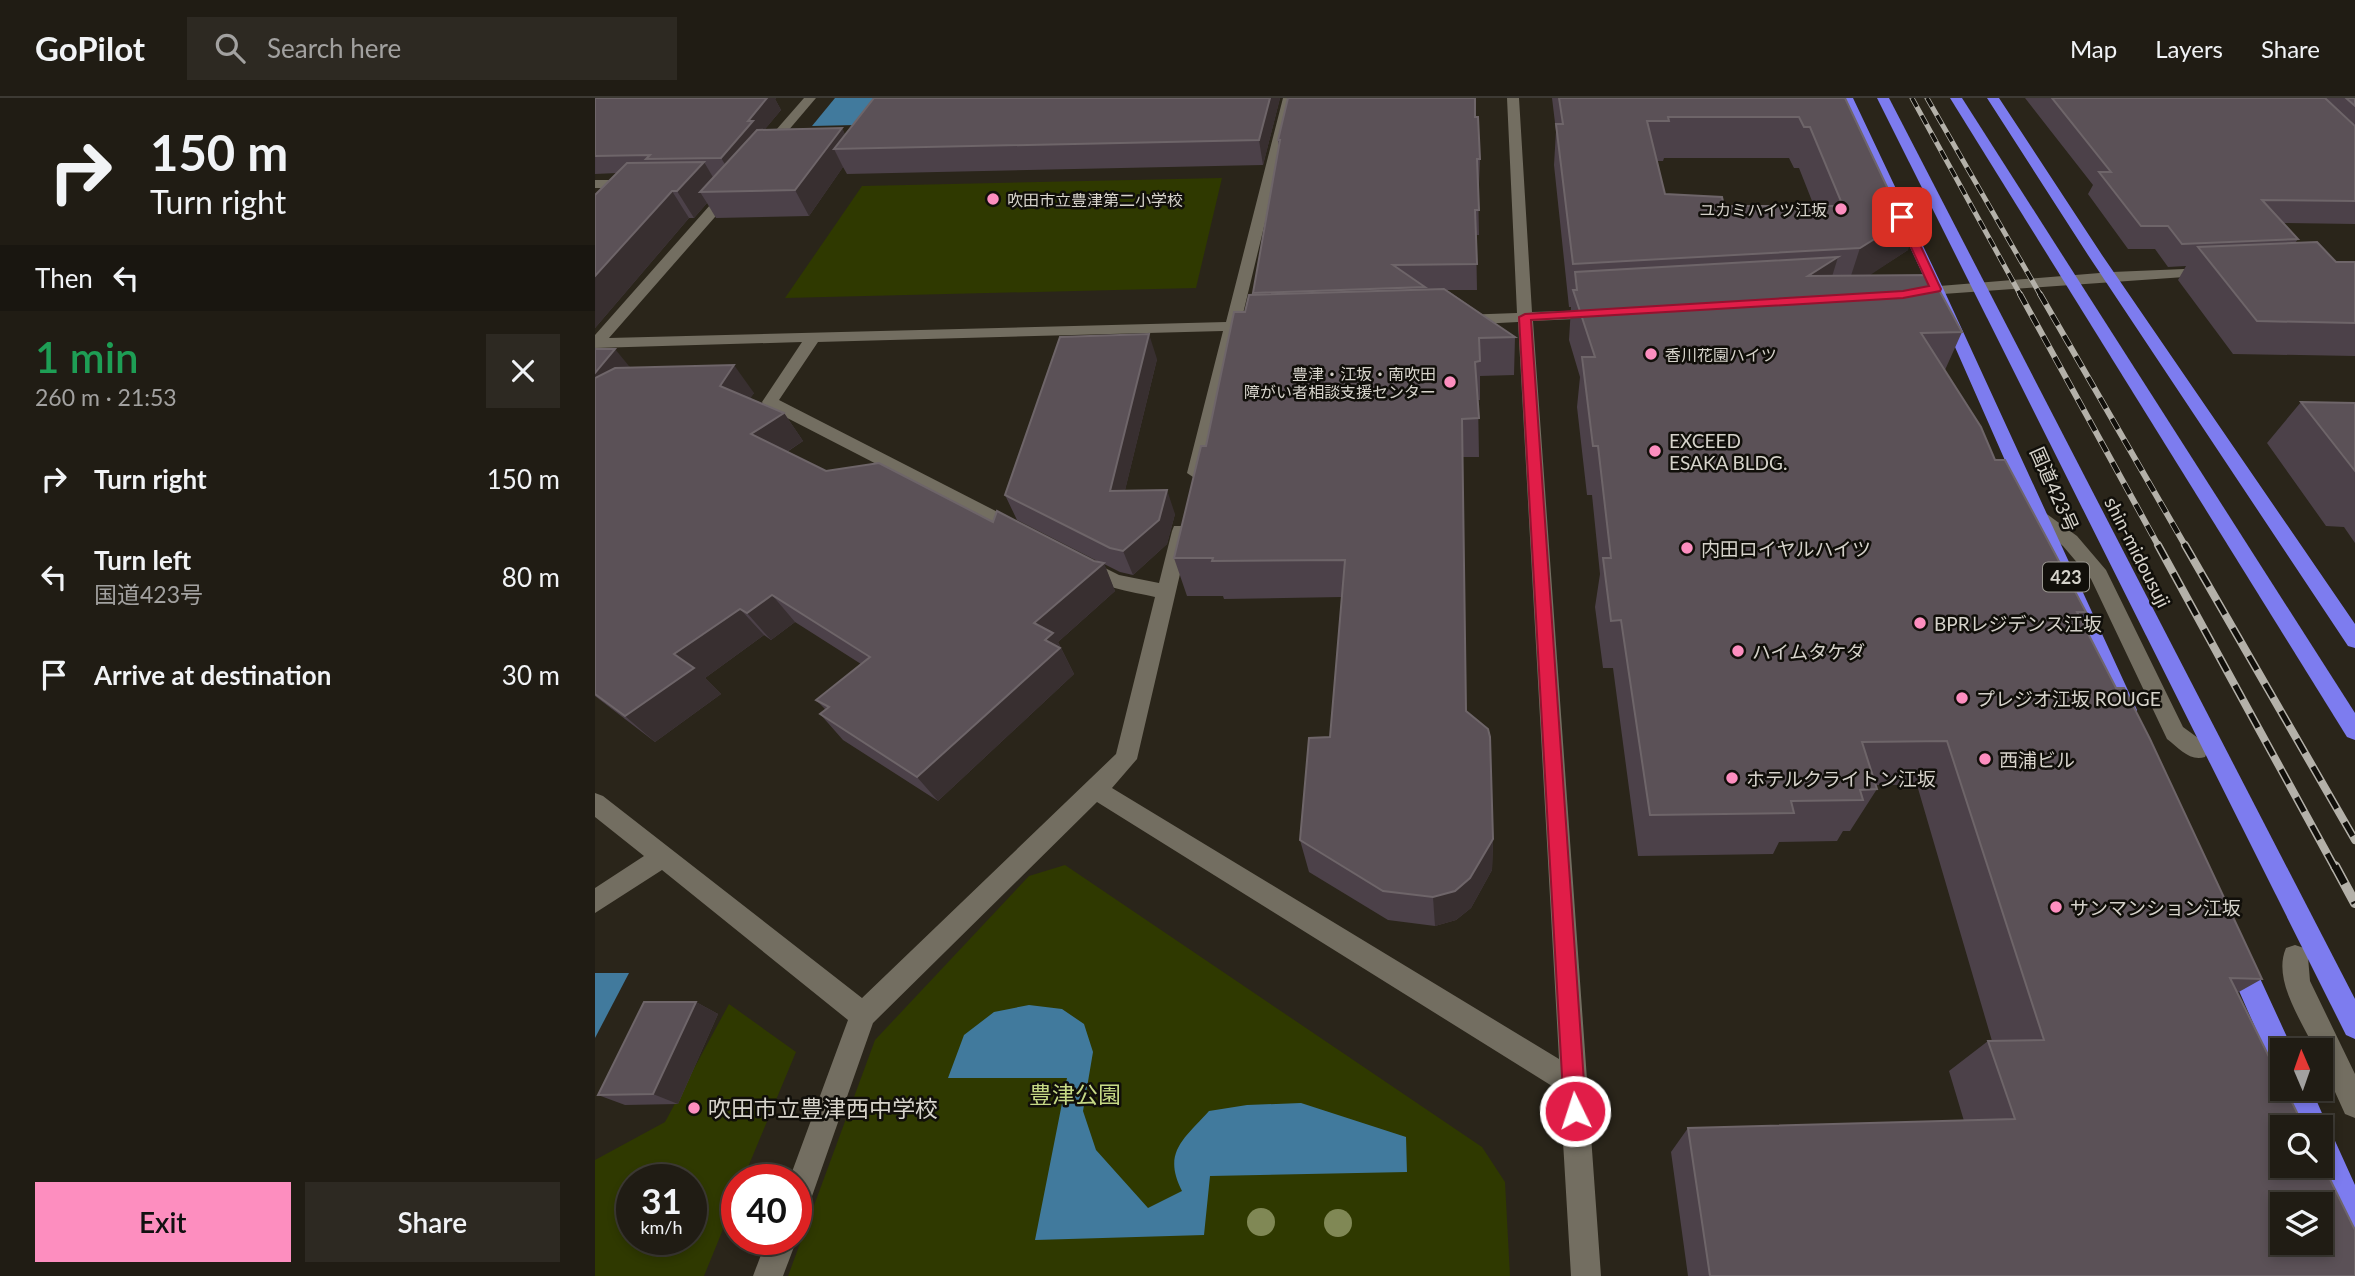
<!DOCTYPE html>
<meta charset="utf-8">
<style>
:root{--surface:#201c14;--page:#2d2922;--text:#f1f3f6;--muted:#a2a1a0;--line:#3d3a34;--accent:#fd8ebf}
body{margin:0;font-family:Lato,"Noto Sans JP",sans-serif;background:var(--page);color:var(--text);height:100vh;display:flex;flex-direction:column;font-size:26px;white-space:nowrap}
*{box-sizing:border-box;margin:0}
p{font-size:23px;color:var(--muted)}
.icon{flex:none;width:38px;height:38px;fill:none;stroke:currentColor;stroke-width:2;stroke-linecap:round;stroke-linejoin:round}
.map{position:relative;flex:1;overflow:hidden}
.panel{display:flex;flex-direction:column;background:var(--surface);width:595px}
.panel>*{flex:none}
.top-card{background:#201c14;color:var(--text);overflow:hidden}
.needle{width:46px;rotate:358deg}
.buttons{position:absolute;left:1675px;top:940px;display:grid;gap:14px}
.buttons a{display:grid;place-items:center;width:63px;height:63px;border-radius:0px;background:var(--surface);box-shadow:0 4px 10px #0003,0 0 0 2px var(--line);font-size:35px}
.speed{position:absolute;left:21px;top:1066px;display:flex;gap:14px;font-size:35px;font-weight:700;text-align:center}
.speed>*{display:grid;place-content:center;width:91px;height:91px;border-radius:50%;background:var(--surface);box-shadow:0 4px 10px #0003,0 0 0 2px var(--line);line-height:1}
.speed small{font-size:18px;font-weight:400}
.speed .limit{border:10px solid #d22;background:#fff;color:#111}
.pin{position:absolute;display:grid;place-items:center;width:60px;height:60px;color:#fff;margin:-30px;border-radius:14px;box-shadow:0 4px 10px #0006}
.me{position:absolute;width:77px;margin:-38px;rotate:356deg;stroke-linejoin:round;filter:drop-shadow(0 0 5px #0008)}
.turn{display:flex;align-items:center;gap:24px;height:147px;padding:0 35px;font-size:32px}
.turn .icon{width:91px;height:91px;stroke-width:2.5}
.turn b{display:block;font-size:49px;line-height:60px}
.then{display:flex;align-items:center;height:66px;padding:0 35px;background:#0003;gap:14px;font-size:26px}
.round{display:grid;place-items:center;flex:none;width:74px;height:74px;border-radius:0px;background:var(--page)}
.head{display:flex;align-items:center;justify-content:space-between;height:119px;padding:0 35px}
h1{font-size:42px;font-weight:600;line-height:52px;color:#1e9e55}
.primary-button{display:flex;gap:14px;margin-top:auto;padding:14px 35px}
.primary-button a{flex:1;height:80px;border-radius:0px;background:var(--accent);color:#111;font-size:28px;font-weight:600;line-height:80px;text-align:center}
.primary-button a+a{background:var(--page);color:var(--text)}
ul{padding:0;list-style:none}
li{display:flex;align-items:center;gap:21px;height:98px;padding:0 35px}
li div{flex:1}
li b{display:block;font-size:26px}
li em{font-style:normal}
header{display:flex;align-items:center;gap:42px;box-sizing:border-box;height:98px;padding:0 35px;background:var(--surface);border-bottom:2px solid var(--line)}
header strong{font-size:33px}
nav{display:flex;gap:38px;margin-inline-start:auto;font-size:24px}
.search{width:490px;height:63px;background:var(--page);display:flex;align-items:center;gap:18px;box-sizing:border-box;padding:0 24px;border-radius:0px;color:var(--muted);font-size:26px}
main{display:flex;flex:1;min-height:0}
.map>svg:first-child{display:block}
.green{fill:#2f3900;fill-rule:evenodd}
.water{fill:#417a9d}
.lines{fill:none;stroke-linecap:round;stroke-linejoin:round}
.minor{fill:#736e61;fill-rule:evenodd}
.highway{fill:#7d7cef;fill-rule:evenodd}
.rail-far3-casing{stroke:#b4b1a9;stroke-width:5}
.rail-far2-casing{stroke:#b4b1a9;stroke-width:6}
.rail-far1-casing{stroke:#b4b1a9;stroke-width:8}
.rail-casing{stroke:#b4b1a9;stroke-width:10}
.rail-far3{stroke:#110f0a;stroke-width:3.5;stroke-dasharray:10;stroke-linecap:butt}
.rail-far2{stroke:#110f0a;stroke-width:4.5;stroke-dasharray:12;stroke-linecap:butt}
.rail-far1{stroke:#110f0a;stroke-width:5;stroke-dasharray:16;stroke-linecap:butt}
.rail{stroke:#110f0a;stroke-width:7;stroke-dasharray:20;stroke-linecap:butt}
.tree{fill:#808855}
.wall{fill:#4c4149;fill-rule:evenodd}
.shaded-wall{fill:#382f30}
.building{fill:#5b5157;stroke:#6e6569;stroke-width:2;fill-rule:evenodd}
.route{fill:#e11d48;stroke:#92132f;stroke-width:2}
.poi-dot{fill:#fd8ebf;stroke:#110f0a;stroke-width:2.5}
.labels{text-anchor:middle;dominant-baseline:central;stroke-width:5;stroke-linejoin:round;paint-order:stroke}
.far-poi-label{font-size:16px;fill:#d6d3cb;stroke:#110f0a;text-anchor:start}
.shield{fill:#110f0a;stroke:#9b9891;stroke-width:2}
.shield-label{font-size:18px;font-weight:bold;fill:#d6d3cb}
.poi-label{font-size:19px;fill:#d6d3cb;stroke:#110f0a;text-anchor:start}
.street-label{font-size:19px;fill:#d6d3cb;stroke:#110f0a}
.near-park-label{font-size:23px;fill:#c6d985;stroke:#110f0a}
.near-poi-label{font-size:23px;fill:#d6d3cb;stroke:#110f0a;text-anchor:start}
</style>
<header>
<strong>GoPilot</strong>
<div class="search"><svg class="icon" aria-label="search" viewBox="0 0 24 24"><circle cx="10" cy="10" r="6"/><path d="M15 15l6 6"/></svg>Search here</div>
<nav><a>Map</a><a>Layers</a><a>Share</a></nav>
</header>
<main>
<section class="panel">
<div class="top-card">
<div class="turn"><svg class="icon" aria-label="right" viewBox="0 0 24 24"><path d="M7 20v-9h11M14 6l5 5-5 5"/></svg><div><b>150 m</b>Turn right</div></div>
<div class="then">Then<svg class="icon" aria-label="left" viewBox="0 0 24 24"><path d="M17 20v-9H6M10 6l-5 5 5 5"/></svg></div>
</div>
<div class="head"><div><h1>1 min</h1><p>260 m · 21:53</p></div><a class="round"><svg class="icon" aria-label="close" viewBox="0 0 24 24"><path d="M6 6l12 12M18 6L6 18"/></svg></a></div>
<ul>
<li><svg class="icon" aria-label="right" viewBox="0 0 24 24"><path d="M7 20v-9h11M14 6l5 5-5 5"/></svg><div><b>Turn right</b></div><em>150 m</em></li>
<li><svg class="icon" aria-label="left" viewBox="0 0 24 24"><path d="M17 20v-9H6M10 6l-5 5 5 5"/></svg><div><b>Turn left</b><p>国道423号</p></div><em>80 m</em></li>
<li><svg class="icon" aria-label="arrive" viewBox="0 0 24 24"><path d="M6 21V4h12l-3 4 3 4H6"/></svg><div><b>Arrive at destination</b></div><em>30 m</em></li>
</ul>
<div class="primary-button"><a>Exit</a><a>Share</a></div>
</section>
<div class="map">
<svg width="1760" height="1178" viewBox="0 0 1760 1178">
<rect width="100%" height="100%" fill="#2a251a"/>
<g class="green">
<polygon points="627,80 601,190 190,200 267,88"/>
<polygon points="470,767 887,1049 910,1084 915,1178 193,1178 280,942 434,778"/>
<path d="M 134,906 L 201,954 L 148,1081 L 142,1082 L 142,1097 L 109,1178 L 0,1178 L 0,1062 L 70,1024 ZM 37,1082 L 96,1082 L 96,1141 L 37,1141 Z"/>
</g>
<g class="water">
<polygon points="240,0 281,0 261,27 217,28"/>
<polygon points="0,875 34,875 0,940"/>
<path d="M 434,907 L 467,911 L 489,926 L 498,954 L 488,1013 L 501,1052 L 553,1110 L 587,1093 C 567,1054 589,1041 614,1013 L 652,1007 L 706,1005 L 811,1039 L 812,1074 L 615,1078 L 609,1137 L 440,1142 L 472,980 L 353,980 L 369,937 L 399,914 Z"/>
</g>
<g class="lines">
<g class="minor">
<polygon points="209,0 221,0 175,54 167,54 167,48"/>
<polygon points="688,0 700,0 646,224 663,223 671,228 663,233 644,233 607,379 601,381 592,375 628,233 223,244 184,302 430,428 432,433 430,438 423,439 169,308 167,304 207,244 0,250 0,237 131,89 136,88 142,92 141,95 14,240 631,224"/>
<path d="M 912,0 L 924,0 L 937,214 L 1002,212 L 1009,216 L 1002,220 L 938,223 L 1006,1178 L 976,1178 L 965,993 L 502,704 L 278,925 L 216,1101 L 211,1111 L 201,1116 L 201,1082 L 194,1082 L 253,922 L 67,772 L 0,815 L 0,790 L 49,758 L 0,719 L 0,695 L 8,698 L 267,900 L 521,656 L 560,499 C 539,494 495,489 482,468 L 485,463 L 492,461 L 524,477 L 564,485 L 577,433 L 579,428 L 593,428 L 595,433 L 542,661 L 517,690 L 964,961 L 923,224 L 866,227 L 858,222 L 866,217 L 922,215 Z"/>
<polygon points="0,82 40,82 46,86 40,90 0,90"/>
<polygon points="1613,170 1620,174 1618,177 1320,198 1313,194 1320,190 1517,174"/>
<path d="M 1443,412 L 1449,414 L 1482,438 L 1511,472 L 1588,629 L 1610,645 L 1613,652 L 1610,659 C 1595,664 1584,650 1572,641 L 1496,481 L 1468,448 L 1437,422 L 1434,418 L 1437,414 Z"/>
<path d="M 1700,847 L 1709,850 L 1713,859 L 1715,883 L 1760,976 L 1760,1020 L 1750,1016 L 1726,963 L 1726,952 L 1720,952 C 1707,923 1677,882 1691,850 Z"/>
<polygon points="201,1139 202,1141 188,1178 158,1178 172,1141"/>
</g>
<g class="highway">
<polygon points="1246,0 1258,0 1348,190 1542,612 1539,618 1531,621 1523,618 1520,612 1334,190"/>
<polygon points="1282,0 1294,0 1760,901 1760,941 1751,937"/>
<polygon points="1355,0 1367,0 1760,615 1760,642 1752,639"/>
<polygon points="1392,0 1404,0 1507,157 1760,526 1760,550 1753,548 1493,157"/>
<polygon points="1643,849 1652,852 1698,952 1687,952 1687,971 1677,968 1630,861 1634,852"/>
<polygon points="1688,990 1716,990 1733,1029 1732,1032 1736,1034 1760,1087 1760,1135 1750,1130 1722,1068 1726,1068 1726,1029 1705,1029"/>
</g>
<defs>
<g id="rail-far3">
<polyline points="1317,0 1426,198"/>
<polyline points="1332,0 1446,198"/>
</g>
<g id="rail-far2">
<polyline points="1425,196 1564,449"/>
<polyline points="1445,196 1591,449"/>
</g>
<g id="rail-far1">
<polyline points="1563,447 1740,770"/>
<polyline points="1590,447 1760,742"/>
</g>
<polyline id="rail" points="1740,768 1760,805"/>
</defs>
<use href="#rail-far3" class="rail-far3-casing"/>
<use href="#rail-far2" class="rail-far2-casing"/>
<use href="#rail-far1" class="rail-far1-casing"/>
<use href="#rail" class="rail-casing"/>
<use href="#rail-far3" class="rail-far3"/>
<use href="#rail-far2" class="rail-far2"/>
<use href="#rail-far1" class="rail-far1"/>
<use href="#rail" class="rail"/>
</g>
<g class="tree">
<circle cx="666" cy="1124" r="14"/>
<circle cx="743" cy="1125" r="14"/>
</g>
<g class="wall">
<polygon points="0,0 181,0 180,1 186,12 170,31 247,30 250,37 279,0 685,0 668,67 252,76 248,69 214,118 121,120 112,105 99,120 94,120 0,230 0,97 22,75 0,76"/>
<path d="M 957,0 L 1250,0 L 1313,152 L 1274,177 L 1367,234 L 1350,272 L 1400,362 L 1491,514 L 1485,522 L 1667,881 L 1642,895 L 1760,1178 L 1093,1178 L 1076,1054 L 1093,1030 L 1369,1023 L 1354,973 L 1393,943 L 1397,943 L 1322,687 L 1281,687 L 1282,691 L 1255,733 L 1248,733 L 1242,743 L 1184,744 L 1178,756 L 1043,758 L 1018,570 L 1008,570 L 1000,509 L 1005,476 L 997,397 L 992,397 L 982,309 L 985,279 L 974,242 L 976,209 L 974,209 L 959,67 L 961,33 ZM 1069,60 L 1194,60 L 1199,70 L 1204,70 L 1219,108 L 1129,108 L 1070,96 L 1062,63 L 1068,63 Z"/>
<polygon points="1430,0 1760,0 1760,126 1689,125 1703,141 1700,145 1741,164 1760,164 1760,258 1638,256 1583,182 1591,168 1573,169 1560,151 1533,151 1493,96 1498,87"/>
<polygon points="880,19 885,61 884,86 883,86 884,137 881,137 882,192 852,192 920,239 919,277 885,278 885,302 883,302 884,359 867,359 871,613 898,741 897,772 876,810 861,822 840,828 793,822 714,774 705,742 735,639 747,499 629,501 628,498 592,498 579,460 650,214 659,197 684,49 683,42"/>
<polygon points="0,251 35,269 159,295 155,300 189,315 208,343 192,354 231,373 398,424 499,463 506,465 422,422 410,397 562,261 530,392 580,416 572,446 538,477 525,474 509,466 520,493 463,544 479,576 343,703 248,642 225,616 231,612 221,602 266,566 200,524 176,542 169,537 110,580 126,596 60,644 0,598"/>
<polygon points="1706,304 1760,305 1760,445 1749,429 1731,428 1672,345"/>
<polygon points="101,904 123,916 83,1006 30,1007 3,997"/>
</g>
<g class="shaded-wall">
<polygon points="164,0 181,0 180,1 186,12 166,36 137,77 126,60 153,23"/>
<polygon points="675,0 685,0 668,67 664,42"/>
<polygon points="247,30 257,51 239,51 248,69 214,118 200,92"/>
<polygon points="109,64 125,91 105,94 112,105 99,120 82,93"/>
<polygon points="77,93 94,120 0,230 0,178"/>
<polygon points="1329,110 1313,152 1251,193 1265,150"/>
<polygon points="1243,159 1228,208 1213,178"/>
<polygon points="554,236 562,261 524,417 515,393"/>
<polygon points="20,251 43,279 0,292 0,275"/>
<polygon points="139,267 159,295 145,316 125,288"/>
<polygon points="189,315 208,343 176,364 156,336"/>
<polygon points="572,392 580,416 572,446 538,477 528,453"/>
<polygon points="509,465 520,493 463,544 479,576 343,703 322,679 439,525"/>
<polygon points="177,497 200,524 176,542 152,515"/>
<polygon points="145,511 169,537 110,580 126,596 60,644 30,618 79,556"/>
<polygon points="898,741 897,772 876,810 861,822 840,828 838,799"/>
<polygon points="101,904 123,916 83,1006 58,996"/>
</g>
<g class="building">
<polygon points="0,0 172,0 153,23 158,23 126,60 51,61 55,57 0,58"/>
<polygon points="279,0 675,0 664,42 239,51"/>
<polygon points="693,0 880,0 880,19 883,19 885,61 882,61 884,112 880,112 882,166 798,167 830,189 658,195 685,42 683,42"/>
<path d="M 964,0 L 1250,0 L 1301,108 L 1329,110 L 1265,150 L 978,166 L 961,26 L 968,26 ZM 1073,19 L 1204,19 L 1209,29 L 1215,29 L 1248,108 L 1129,108 L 1127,99 L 1070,96 L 1052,23 L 1074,23 Z"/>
<polygon points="1457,0 1730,0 1760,28 1760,103 1667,102 1703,141 1587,146 1573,128 1546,128 1504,74 1516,74"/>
<polygon points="1751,0 1760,0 1760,8"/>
<polygon points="247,30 200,92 105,94 162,32"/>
<polygon points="109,64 82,93 77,93 0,178 0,97 32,65"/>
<polygon points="1722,144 1741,164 1760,164 1760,225 1662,223 1603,149"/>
<path d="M 1243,159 L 1213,178 L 1336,177 L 1367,234 L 1326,235 L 1386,329 L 1400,362 L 1410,362 L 1491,514 L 1482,514 L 1521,590 L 1529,590 L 1555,641 L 1667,881 L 1635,880 L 1687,985 L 1687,990 L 1690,990 L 1709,1029 L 1687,1029 L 1687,1068 L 1726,1068 L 1726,1063 L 1760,1132 L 1760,1178 L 1115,1178 L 1093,1030 L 1420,1021 L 1393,943 L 1449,942 L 1352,643 L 1267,644 L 1282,691 L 1265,692 L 1268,702 L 1196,703 L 1199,715 L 1055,717 L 1026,522 L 1016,523 L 1008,460 L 1016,460 L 1003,348 L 998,348 L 987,259 L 1000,259 L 978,192 L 982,192 L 980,174 ZM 1687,1106 L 1726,1106 L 1726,1144 L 1687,1144 Z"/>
<polygon points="849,191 920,239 884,240 885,263 880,264 884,320 867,321 871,613 893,631 895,639 898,741 875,780 860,793 838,799 788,793 705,742 714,640 735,639 750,462 617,463 618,460 579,460 606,348 611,348 639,214 650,214 654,197"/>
<polygon points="554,236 515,393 572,392 564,422 528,453 515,450 410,397 465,239"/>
<polygon points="0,251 20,251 0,275"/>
<polygon points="139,267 125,288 189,315 156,336 231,373 284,365 398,424 402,413 499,463 509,465 439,525 458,535 450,542 465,550 322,679 225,616 234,609 221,602 275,559 177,497 152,515 145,511 79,556 99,570 30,618 0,596 0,280 20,270"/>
<polygon points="1706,304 1760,305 1760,373"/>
<polygon points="49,904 101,904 58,996 3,997"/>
</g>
<polygon class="route" points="1307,116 1312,119 1346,191 1345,193 1308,200 936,222 991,1013 987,1020 980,1023 973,1020 969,1013 924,219 930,216 1308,193 1334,188 1302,119"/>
<g class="poi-dot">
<circle cx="398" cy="101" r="7"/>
<circle cx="1246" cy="111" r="7"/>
<circle cx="1056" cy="256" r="7"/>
<circle cx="855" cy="284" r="7"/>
<circle cx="1060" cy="353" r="7"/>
<circle cx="1092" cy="450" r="7"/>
<circle cx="1325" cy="525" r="7"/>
<circle cx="1143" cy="553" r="7"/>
<circle cx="1367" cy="600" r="7"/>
<circle cx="1390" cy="661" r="7"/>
<circle cx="1137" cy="680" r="7"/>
<circle cx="1461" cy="809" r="7"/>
<circle cx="99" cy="1010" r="7"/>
</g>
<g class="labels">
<g class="far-poi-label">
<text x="412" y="101">吹田市立豊津第二小学校</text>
<text x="1232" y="111" text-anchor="end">ユカミハイツ江坂</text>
<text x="1070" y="256">香川花園ハイツ</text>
<text x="841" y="275" text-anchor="end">豊津・江坂・南吹田<tspan x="841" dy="18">障がい者相談支援センター</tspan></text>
</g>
<rect class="shield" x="1448" y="464.5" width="46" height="29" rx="5"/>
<g class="shield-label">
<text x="1471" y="479">423</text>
</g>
<g class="poi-label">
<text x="1074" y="342">EXCEED<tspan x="1074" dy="22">ESAKA BLDG.</tspan></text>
<text x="1106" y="450">内田ロイヤルハイツ</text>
<text x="1339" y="525">BPRレジデンス江坂</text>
<text x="1157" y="553">ハイムタケダ</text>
<text x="1381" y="600">プレジオ江坂 ROUGE</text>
<text x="1404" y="661">西浦ビル</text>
<text x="1151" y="680">ホテルクライトン江坂</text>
<text x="1475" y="809">サンマンション江坂</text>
</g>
<g class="street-label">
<text transform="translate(1460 391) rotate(66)">国道423号</text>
<text transform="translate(1543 454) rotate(63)">shin-midousuji</text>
</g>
<g class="near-park-label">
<text x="480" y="996">豊津公園</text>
</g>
<g class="near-poi-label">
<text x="113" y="1010">吹田市立豊津西中学校</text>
</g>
</g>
</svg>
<div class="buttons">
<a><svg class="needle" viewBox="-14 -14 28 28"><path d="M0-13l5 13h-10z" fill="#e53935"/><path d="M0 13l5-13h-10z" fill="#a2a1a0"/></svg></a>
<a><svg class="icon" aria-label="search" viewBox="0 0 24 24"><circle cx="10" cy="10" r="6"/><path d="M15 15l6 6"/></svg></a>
<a><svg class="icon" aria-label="layers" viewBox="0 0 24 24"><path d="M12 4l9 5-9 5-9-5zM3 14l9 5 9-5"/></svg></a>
</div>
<div class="speed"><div>31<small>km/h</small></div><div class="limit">40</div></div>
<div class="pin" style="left:1307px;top:119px;background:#d93025"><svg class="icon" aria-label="arrive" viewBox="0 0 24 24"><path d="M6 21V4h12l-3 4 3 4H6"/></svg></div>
<svg class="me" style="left:980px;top:1013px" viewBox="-20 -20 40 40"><circle r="17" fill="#e11d48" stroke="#fff" stroke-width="3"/><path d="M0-11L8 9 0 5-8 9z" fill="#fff"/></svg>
</div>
</main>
